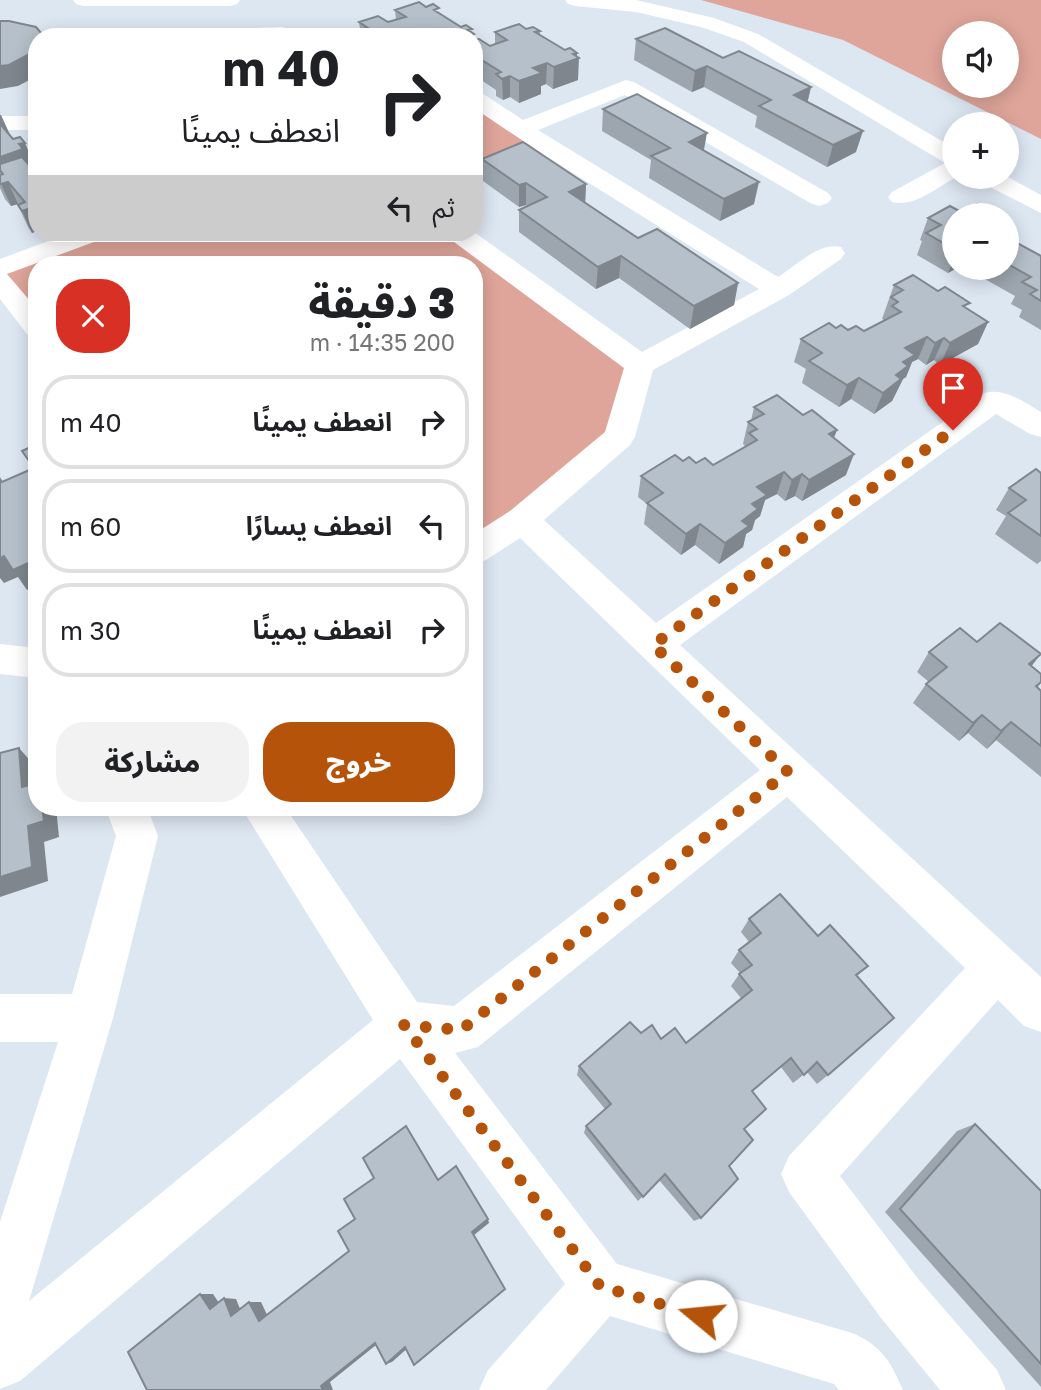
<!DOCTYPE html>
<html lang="ar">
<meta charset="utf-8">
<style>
:root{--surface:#fff;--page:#f2f2f2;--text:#202124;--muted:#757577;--line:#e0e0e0;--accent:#b45309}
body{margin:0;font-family:"Golos Text","Noto Sans Arabic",sans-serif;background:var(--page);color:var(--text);direction:rtl;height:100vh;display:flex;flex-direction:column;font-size:26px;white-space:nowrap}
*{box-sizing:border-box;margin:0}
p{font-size:23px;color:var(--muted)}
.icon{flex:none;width:38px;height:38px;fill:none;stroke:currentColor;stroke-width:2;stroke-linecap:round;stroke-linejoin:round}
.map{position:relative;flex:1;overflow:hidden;direction:ltr}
.panel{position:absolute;left:28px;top:256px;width:455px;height:560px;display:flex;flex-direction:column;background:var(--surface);border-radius:28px;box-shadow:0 4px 18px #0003;direction:rtl}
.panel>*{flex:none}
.banner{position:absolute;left:28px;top:28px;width:455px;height:214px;border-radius:28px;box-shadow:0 4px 18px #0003;direction:rtl;background:#fff;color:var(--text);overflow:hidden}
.tools{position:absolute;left:942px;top:21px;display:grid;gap:14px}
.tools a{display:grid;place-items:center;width:77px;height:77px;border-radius:50%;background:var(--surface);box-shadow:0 4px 18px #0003;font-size:35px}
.pin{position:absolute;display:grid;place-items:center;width:60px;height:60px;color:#fff;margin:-72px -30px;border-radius:50% 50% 50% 0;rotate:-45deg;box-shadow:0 0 7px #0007}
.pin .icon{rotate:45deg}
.me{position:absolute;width:77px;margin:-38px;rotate:287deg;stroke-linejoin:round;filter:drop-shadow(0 0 5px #0008)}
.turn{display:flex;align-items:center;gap:24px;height:147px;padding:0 28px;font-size:32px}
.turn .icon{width:91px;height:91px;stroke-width:2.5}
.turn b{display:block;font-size:49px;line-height:60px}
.then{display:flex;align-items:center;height:66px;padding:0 28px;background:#0003;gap:14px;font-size:26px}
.round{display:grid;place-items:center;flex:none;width:74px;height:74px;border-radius:28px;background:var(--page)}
.head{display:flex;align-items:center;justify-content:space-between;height:119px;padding:0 28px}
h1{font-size:42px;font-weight:800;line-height:52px}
.button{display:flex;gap:14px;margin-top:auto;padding:14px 28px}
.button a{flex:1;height:80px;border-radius:28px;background:var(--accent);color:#fff;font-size:28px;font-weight:800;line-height:80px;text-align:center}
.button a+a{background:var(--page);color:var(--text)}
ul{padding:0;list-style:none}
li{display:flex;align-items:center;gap:21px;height:94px;margin:0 14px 10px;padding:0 14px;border:4px solid var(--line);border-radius:28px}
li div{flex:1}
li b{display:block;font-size:26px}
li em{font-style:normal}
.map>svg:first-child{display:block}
.green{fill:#dfa59a;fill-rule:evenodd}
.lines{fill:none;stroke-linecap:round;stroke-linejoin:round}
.minor{fill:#fff;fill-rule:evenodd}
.wall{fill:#9da5ae}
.shaded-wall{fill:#7f868d}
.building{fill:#b6c0ca;stroke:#7f868d;stroke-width:2}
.route{stroke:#b45309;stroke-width:12;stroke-dasharray:0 21.6}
</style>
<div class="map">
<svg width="1041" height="1390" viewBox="0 0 1041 1390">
<rect width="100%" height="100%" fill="#dde7f2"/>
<g class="green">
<path d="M 701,0 L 1041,0 L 1041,139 L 843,40 ZM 954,33 L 1006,33 L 1006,86 L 954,86 Z"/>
<polygon points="474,98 552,150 474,182"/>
<polygon points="93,233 459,233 640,365 619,437 474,551 474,264 37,264 37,328 0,268"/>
</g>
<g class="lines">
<g class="minor">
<polygon points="73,0 240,0 237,4 230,6 83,6 76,4"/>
<path d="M 565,0 L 636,0 L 714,18 L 758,34 L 954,148 L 954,177 L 956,177 C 938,187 913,208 892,202 L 888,197 L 892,192 L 945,163 L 744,42 L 701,27 L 636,12 L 575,6 L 568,4 Z"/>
<polygon points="282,27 289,29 292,33 290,37 193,36 196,32 203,30"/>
<path d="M 626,80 L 634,82 L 828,193 L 832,198 L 828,203 L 819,206 L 810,203 L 625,95 L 538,130 L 778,277 C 797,265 819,242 841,247 L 845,253 L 841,259 L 789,295 L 653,370 L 635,437 L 630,445 L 544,520 L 656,623 L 984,393 C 1005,387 1023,402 1041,412 L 1041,437 L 1030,434 L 996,414 L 680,645 L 1041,977 L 1041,1032 L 1024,1026 L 998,1000 L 840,1176 L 919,1280 L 997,1370 L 1006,1390 L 940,1390 L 881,1318 L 789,1192 L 781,1174 L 789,1156 L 965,968 L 787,797 L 478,1047 L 455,1053 L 617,1264 L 852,1333 C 881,1345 891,1362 903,1390 L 839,1390 L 834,1384 L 610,1316 L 546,1390 L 479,1390 L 488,1370 L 565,1284 L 400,1059 L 20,1381 L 0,1389 L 0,1222 L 58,1042 L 0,1042 L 0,994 L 72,994 L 116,836 L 105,807 L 147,807 L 158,836 L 113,1018 L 29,1301 L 373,1020 L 241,807 L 285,807 L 417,1002 L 454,1006 L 760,770 L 520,538 L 486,560 L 474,564 L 474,534 L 510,511 L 605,432 L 624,368 L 450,239 L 446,233 L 474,232 L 642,352 L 759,289 L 544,155 L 474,108 L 474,91 L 482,93 L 523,120 Z"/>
<rect x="0" y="116" width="37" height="14"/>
<polygon points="1006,176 1041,195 1041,213 980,182 977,177"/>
<polygon points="70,233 106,233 102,239 7,274 37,309 37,337 27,334 0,299 0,259"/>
<polygon points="0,644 37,648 37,678 0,674"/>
</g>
</g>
<g class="wall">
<polygon points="426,7 440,13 474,37 361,37 359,22 388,22 396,20 395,10"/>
<polygon points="526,29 540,31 540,36 577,57 578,80 553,89 546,84 541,86 541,94 519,103 510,97 503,100 496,96 496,90 478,78 474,40 490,46 495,44 495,32"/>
<polygon points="636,39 723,58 811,87 807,102 856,152 827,167 755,127 757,116 704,87 692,92 634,60"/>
<polygon points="603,109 704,151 754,204 720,221 649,178 651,160 602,131"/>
<polygon points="0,114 10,135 34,164 30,166 37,164 37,231 32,233 28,227 18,205 19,204 18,204 11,206 5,199 0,188"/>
<polygon points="482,159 586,184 585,202 638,238 738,283 734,305 690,329 619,278 596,289 519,232 519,210 527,206 526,205 519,207 483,181"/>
<polygon points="961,212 999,215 954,215 954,268 1006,268 1006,237 1041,256 1041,330 1019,317 1022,310 1011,304 1015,296 974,273 967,277 955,269 948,273 917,255 922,241 920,240 928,218"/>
<polygon points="894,285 967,309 988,322 978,344 940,365 934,360 926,365 918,359 912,362 906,377 903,379 892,401 874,414 851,399 839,407 802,383 806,369 794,362 801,339 836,328 864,331 884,320 882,319"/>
<polygon points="754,407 834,438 846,475 802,501 795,496 785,501 777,494 765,500 760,516 755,520 752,530 746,534 743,547 719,564 695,545 681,555 644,524 647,504 638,497 641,476 683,461 713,465 745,447 745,446 743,444 748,422 751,421"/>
<polygon points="1041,473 1041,561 1037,564 995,534 1006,516 996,510 1009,488"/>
<polygon points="977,642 1031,666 1041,674 1041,683 1037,688 1041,691 1041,777 996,740 987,749 968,733 959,741 913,703 926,684 929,682 917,672 929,652"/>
<polygon points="749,919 818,936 868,966 857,976 828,1075 817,1084 807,1072 793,1083 781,1067 752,1091 744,1129 729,1166 701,1218 694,1221 659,1180 638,1201 584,1133 586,1126 605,1109 577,1075 579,1066 641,1033 661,1039 686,1043 741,998 731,986 740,973 731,963 739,950 749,942 741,932"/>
<polygon points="975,1124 1041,1191 1041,1387 885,1212 957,1131"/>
</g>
<g class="shaded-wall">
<polygon points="37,50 37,76 18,86 0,89 0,66"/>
<polygon points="577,53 577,59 579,58 578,80 553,89 554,67 573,54"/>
<polygon points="477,57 478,78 474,80 474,58"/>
<polygon points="547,63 546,84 541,86 541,94 519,103 519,81 533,68"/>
<polygon points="707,66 704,87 692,92 695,71"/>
<polygon points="510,76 510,97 503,100 502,79"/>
<polygon points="811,87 806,109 794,95"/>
<polygon points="0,115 1,115 11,137 0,131"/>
<polygon points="863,131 856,152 827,167 833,145"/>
<polygon points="707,133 703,155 689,142"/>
<polygon points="25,143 34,164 3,174 0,170 0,157 19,144"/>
<polygon points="8,182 18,204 11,206 1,184"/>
<polygon points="759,182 754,204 720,221 724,199"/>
<polygon points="526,183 526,205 519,207 519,185"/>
<polygon points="586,184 585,206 569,192"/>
<polygon points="34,207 37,214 37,231 32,233 22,211"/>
<polygon points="48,233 60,233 49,237"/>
<polygon points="621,256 619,278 596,289 598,267"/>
<polygon points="954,260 954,268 955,268 955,269 948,273"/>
<polygon points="971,268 977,268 974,273 967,277"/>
<polygon points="738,283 734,305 690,329 694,306"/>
<polygon points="988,322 978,344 940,365 950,343"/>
<polygon points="927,337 918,359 912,362 906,377 903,379 892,401 874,414 883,393 896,375 905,348"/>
<polygon points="944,338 934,360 926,365 935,343"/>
<polygon points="859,378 851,399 839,407 847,385"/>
<polygon points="837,430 829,451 829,434"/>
<polygon points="854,454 846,475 802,501 809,480"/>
<polygon points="784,472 777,494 765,500 760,516 755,520 752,530 746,534 743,547 719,564 725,543 742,521 757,487"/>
<polygon points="802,474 795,496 785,501 792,480"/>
<polygon points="700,524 695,545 681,555 686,534"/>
<polygon points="4,556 37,559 37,585 27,590 18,577 4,583 0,578 0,558"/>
<polygon points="1041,654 1026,673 1029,664"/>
<polygon points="982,715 968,733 959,741 973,723"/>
<polygon points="1011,722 996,740 987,749 1001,731"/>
<polygon points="19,748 34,765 37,791 22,787"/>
<polygon points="42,807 56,807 59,837 44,842 48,881 0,897 0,877 28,826"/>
<polygon points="488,1219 489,1223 474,1235 505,1289 419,1362 414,1365 472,1232"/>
<polygon points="200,1294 213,1294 223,1309 210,1309"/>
<polygon points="224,1298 236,1299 243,1316 231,1316"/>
<polygon points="249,1302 261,1302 270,1321 259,1321"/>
<polygon points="381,1341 330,1382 333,1390 323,1390 321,1386 375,1343"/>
<polygon points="410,1346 392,1362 386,1364 405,1347"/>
</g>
<g class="building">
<polygon points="419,2 426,7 433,4 439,8 434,10 461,27 466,25 472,29 468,30 474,34 466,37 380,37 375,33 369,35 362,29 368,28 359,22 378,16 388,22 406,17 395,10"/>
<polygon points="0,21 9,21 36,27 42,34 42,37 37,37 37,50 9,65 0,66"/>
<polygon points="519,24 526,29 533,27 540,31 535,32 565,50 570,48 577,53 573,54 579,58 554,67 547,63 533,68 542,73 519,81 510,76 502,79 496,74 501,72 477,57 474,58 474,40 479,39 490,46 507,40 495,32"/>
<polygon points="665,28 723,58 739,51 811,87 794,95 863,131 833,145 759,106 771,100 707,66 695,71 636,39"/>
<polygon points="637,94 707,133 689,142 759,182 724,199 651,156 670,148 603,109"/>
<polygon points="0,124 13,139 20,137 25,143 19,144 23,149 0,157"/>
<polygon points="523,142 586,184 569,192 638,238 657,229 738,283 694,306 621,256 598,267 519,210 547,197 526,183 519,185 482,159"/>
<polygon points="22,157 30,166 37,164 37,211 34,207 22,211 18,205 25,202 8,182 1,184 0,183 0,175 3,174 0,170 0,164"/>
<polygon points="977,204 999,215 954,215 954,249 926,233 941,225 928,218 950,206 961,212"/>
<polygon points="1006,237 1041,256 1041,301 1030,294 1037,290 1022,282 1031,277 1006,263"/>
<polygon points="913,275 938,291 945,287 970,303 963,306 988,322 950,343 944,338 935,343 927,337 905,348 915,355 903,362 908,366 896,375 901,379 883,393 859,378 847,385 809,361 822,353 801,339 829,323 836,328 841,325 848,330 856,326 864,331 901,312 892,306 898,302 891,297 903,290 894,285"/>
<polygon points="777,395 803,415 812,410 837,430 829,434 854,454 809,480 802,474 792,480 784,472 757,487 767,495 752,504 758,509 742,521 749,526 725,543 700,524 686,534 647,503 663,493 641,476 675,455 683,461 689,457 696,463 705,458 713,465 757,440 749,433 757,429 748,422 764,414 754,407"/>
<polygon points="37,444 37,559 13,570 4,556 0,558 0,479 2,482 34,468 22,451"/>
<polygon points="1036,469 1041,473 1041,536 1008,513 1026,500 1009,488"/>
<polygon points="1000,623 1041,654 1029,664 1041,674 1041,682 1036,686 1041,691 1041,746 1011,722 1001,731 982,715 973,723 926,684 947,667 929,652 960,628 977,642"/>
<polygon points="19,748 22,787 37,783 37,807 42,807 44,821 28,826 32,867 0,877 0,753"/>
<polygon points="780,894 818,936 830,925 868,966 856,975 894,1018 828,1075 817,1062 804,1075 791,1058 752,1091 766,1109 744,1129 753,1140 729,1166 738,1179 701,1218 665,1174 643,1197 586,1126 611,1104 579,1066 630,1022 641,1033 652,1025 661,1039 675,1028 686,1043 752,990 739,974 752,965 739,950 761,933 749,919"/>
<polygon points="975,1124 1041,1191 1041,1364 900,1209"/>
<polygon points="406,1126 438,1180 456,1166 488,1219 472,1232 505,1289 414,1365 405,1347 386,1364 375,1343 321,1386 323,1390 147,1390 128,1352 200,1294 210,1309 224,1298 231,1316 249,1302 259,1321 349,1251 338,1231 355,1219 344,1199 374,1178 363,1158"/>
</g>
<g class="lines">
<polyline class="route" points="701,1316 600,1286 404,1025 461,1030 788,772 653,645 953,430"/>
</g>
</svg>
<div class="tools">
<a><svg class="icon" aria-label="sound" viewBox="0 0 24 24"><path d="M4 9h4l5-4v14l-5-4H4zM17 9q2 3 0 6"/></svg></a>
<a>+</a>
<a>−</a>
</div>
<div class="pin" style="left:953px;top:430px;background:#d93025"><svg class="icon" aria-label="arrive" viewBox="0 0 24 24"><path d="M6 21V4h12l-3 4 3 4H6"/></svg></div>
<svg class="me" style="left:701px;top:1316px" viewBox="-20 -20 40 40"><circle r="19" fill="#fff"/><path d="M0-13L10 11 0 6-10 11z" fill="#b45309"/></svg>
<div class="banner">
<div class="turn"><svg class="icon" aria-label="right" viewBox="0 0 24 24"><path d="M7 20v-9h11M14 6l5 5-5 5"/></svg><div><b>40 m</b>انعطف يمينًا</div></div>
<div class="then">ثم<svg class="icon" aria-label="left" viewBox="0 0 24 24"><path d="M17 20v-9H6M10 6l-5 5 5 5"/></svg></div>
</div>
<section class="panel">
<div class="head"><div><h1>3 دقيقة</h1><p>200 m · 14:35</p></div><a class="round" style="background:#d93025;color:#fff"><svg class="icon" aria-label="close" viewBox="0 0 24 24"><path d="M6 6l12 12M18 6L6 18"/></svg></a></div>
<ul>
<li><svg class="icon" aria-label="right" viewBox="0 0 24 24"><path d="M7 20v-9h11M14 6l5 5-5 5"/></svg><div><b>انعطف يمينًا</b></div><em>40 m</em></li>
<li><svg class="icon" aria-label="left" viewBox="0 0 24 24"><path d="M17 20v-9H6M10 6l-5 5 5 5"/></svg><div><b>انعطف يسارًا</b></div><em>60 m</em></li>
<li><svg class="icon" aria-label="right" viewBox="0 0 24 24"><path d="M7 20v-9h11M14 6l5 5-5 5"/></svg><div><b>انعطف يمينًا</b></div><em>30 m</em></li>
</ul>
<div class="button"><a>خروج</a><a>مشاركة</a></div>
</section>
</div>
